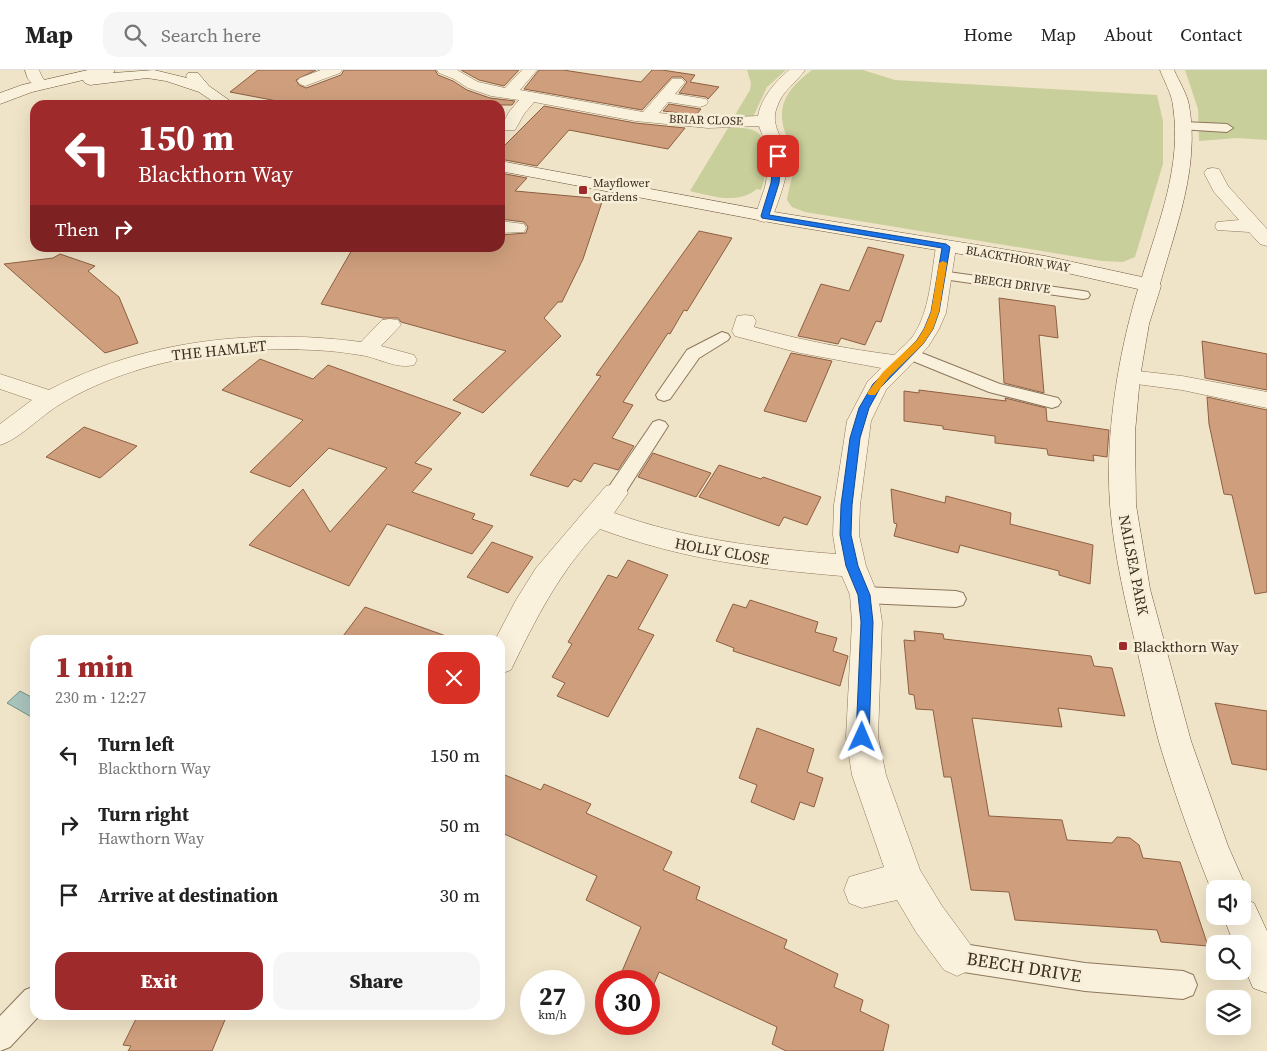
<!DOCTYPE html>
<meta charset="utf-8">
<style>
:root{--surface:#fff;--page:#f6f6f6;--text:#222;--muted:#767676;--line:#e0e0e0;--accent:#9e2a2b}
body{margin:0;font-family:"Source Serif 4",serif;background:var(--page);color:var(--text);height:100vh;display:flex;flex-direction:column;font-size:19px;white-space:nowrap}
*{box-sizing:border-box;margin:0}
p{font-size:16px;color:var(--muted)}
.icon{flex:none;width:28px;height:28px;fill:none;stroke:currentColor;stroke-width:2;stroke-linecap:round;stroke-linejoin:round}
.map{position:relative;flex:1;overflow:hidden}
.drawer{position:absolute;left:30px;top:565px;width:475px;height:385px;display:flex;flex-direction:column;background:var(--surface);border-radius:15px;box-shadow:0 5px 20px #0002}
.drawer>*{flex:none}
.hud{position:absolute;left:30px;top:30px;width:475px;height:152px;border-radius:15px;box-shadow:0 5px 20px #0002;background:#9e2a2b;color:#fff;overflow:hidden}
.buttons{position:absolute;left:1206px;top:810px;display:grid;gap:10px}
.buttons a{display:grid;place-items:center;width:45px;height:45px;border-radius:10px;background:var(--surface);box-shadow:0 5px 20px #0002;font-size:25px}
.speed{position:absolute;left:520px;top:900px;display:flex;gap:10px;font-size:25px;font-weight:700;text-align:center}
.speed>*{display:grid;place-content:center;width:65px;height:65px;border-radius:50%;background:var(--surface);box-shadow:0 5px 20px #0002;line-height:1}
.speed small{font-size:12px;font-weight:400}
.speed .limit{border:8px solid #d22;background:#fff;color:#111}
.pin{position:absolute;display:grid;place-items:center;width:42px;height:42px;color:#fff;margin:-21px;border-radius:10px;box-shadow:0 2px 8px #0006}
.me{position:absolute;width:55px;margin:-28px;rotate:1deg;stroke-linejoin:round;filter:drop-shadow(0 0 4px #0008)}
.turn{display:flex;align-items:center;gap:18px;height:105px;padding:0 25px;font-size:22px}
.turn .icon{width:65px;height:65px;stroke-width:2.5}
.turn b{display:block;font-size:35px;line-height:42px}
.then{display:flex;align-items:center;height:48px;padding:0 25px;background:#0003;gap:10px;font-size:19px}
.round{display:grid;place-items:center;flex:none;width:52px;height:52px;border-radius:15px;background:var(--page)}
.headline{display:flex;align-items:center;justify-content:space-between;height:85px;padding:0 25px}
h1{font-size:30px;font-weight:800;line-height:38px;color:var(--accent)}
.cta{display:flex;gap:10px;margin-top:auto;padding:10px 25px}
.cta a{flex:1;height:58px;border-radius:15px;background:var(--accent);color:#fff;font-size:20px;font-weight:800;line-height:58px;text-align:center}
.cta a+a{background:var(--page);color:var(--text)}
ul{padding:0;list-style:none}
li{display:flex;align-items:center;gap:15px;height:70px;padding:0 25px}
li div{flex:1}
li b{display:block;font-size:19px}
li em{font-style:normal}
header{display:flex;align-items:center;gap:30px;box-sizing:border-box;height:70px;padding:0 25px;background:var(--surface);border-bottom:1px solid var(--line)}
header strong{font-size:24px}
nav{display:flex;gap:28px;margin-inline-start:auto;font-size:18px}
.search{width:350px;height:45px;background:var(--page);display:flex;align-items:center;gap:12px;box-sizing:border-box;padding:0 18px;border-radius:15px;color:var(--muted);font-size:19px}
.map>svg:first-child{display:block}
.green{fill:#c9cf9b}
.water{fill:#a9c4bc;stroke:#6f938a}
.building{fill:#cf9f7d;stroke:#8d5f41}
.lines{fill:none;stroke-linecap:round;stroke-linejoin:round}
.lane-casing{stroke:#8d765c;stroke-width:2}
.street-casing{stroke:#8d765c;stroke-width:1}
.secondary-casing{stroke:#6f573f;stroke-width:1}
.lane{fill:#faf1dc;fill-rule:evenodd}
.street{fill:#faf1dc;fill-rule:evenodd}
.secondary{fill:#faf1dc;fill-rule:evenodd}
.route{fill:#1a73e8;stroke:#114b97}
.slow{fill:#f59e0b}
.poi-dot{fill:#9e2a2b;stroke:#f7eed8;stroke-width:2}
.labels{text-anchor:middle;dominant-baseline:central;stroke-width:5;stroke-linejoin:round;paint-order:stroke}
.far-street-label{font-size:12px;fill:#3d2e20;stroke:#f7eed8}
.far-poi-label{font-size:12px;fill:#3d2e20;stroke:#f7eed8;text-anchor:start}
.street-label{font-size:15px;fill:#3d2e20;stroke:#f7eed8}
.poi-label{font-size:15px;fill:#3d2e20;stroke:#f7eed8;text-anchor:start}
.near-street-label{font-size:18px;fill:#3d2e20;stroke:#f7eed8}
</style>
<header>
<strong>Map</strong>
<div class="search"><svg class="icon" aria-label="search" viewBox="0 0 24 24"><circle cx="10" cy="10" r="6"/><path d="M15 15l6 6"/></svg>Search here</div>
<nav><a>Home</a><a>Map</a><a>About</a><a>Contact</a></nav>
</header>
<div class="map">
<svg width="1267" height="981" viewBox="0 0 1267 981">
<rect width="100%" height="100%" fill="#f0e4c8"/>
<g class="green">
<polygon points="747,0 786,0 767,17 753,47 732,50 750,20 751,13"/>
<path d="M 812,0 L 863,0 L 895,10 L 1157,25 L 1163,51 L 1163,94 L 1135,187 L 1123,192 L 1102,191 L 805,142 L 792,137 L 787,130 C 789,115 796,100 793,84 C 792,76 788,70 785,62 C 775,33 791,16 812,0 Z"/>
<polygon points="1185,0 1267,0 1267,70 1237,68 1199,71 1198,39"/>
<path d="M 728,58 C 737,58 747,57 755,61 C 773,70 766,106 761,120 L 757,119 C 738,135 711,126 690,121 Z"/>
</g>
<polygon class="water" points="20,621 35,629 35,649 7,633"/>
<g class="building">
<polygon points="258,0 316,0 296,10 299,15 306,18 341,5 344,0 435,0 438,5 453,11 467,20 490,28 515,31 512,35 298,35 230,22"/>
<polygon points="461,0 519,0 504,16 479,10"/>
<polygon points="539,0 563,0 641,12 652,0 662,0 695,5 690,12 719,17 708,29 706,27 679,23 687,12 682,7 672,7 642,40 524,19"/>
<polygon points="669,34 700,39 701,39 696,45 663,41"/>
<polygon points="544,36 635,53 685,58 668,79 569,60 537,96 500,89 500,80"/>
<polygon points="500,103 527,108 515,121 603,129 583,189 562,232 558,232 544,248 561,266 483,343 453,330 506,281 401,252 398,248 383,248 321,234 353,178 500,178 500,165 526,163 528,157 524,152 500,149"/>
<polygon points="699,161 732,168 687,241 684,240 670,264 668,263 623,332 633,335 612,368 634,376 618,400 594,393 581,412 574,409 568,417 530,405 601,306 596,305"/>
<polygon points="868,177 904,185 881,252 876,251 865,275 841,268 838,274 798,266 821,214 849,221"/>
<polygon points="60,184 95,196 88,201 119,227 138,273 105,283 4,194 53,188"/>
<polygon points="999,228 1055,236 1058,268 1039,265 1044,323 1004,313"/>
<polygon points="1202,271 1267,284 1267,320 1205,308"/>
<polygon points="791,283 832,291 806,352 764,341"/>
<polygon points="260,289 313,309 328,295 461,343 415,393 432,399 412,422 475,444 472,449 493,456 472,484 387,454 349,516 249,475 303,419 330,462 387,398 329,378 290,417 250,402 303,350 222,320"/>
<polygon points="919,320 1006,331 1005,328 1046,338 1047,351 1109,360 1107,387 1093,385 1094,391 1048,385 1047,379 995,373 995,366 943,359 943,356 904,351 904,321 919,323"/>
<polygon points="1207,327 1267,340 1267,522 1255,524 1232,425 1224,424 1209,354"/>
<polygon points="84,357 137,376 100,408 46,387"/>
<polygon points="653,383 711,403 696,427 638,407"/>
<polygon points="719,395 761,409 763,407 821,427 807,455 784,447 779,456 699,427"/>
<polygon points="891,419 945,433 946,426 1011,443 1010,454 1093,475 1090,514 1059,505 1059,501 960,475 958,483 894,466 897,454 894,453"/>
<polygon points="492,472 533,487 508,523 467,507"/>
<polygon points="628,490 668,505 638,559 654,565 608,647 557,626 565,613 552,607 572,574 568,572 608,505 617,508"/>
<polygon points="750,530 818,552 815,562 837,568 833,581 848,586 840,616 733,581 734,578 716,571 733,534 746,538"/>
<polygon points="365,537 446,566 445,570 340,570"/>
<polygon points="914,561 943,564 944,569 1091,586 1094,596 1112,598 1125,646 1058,638 1062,657 972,648 989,746 1062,750 1067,770 1112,773 1117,767 1130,768 1139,775 1143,788 1180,792 1208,876 1161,872 1157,860 1015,850 1009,822 971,820 951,707 944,707 933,640 916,639 914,625 909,624 904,570 915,571"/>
<polygon points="1215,633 1267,641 1267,700 1232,694"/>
<polygon points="757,658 814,679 807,702 823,708 814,737 800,732 794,750 751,732 757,715 739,708"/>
<polygon points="500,703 541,720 544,714 591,734 586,743 672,782 663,800 700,817 696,829 787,870 784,878 838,904 834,917 863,930 860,941 889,955 883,981 786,981 772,974 777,957 659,902 651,921 649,920 649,911 632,911 620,906 641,857 586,830 597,806 500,762"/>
<polygon points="138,945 227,945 212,981 128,981 131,976 123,975"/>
</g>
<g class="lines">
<defs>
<g id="lane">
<polygon points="1183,52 1227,54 1233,58 1227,62 1179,59 1177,56"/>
<polygon points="941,201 1083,221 1088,222 1090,225 1088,228 1083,229 936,208 934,205 936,202"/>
<polygon points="722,262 728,264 730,267 728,270 699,288 670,329 664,331 658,329 656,325 687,280"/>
<polygon points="909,278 1000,314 1058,328 1061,332 1058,336 1052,338 989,322 903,287 901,283 903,279"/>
<polygon points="659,350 665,352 668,356 622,428 615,430 608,428 606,423 608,418 653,352"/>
<polygon points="864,517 956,521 963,523 966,529 963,535 956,537 864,533 857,531 854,525 857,519"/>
<polygon points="957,873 1085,893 1183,901 1193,905 1197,915 1193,925 1183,929 1085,921 957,901 947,897 943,887 947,877"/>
<polygon points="35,916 35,945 40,945 10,977 0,981 0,946 25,920"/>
</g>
<g id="street">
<polygon points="25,0 39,0 42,7 48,14 45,17 35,17 28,9"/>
<polygon points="321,0 342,0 340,3 305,16 300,14 297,11 300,8"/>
<path d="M 437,0 L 457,0 L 478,12 L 505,18 L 522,0 L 537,0 L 520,20 L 643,42 L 672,9 L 682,9 L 685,12 L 675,24 L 706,29 L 708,32 L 706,35 L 700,37 L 668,32 L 659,43 L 708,48 L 758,46 C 761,28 775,12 789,0 L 805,0 C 796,13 782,21 777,37 C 769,57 786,70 787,89 C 788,108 779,128 773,146 L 771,150 L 764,152 L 757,150 L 755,146 L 765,117 L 769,94 L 769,83 L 759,56 L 708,58 L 635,51 L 534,32 L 524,44 L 515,60 L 503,60 L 501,57 L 509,42 L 519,30 L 491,26 L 468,18 L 454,9 L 439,3 Z"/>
<polygon points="1213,98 1219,99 1228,116 1267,159 1267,176 1260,174 1249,162 1217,160 1215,156 1217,152 1239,150 1214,122 1204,103 1207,99"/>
<polygon points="500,151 524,154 526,158 524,162 500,163"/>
<path d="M 946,171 L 953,173 L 956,177 L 946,243 L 939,259 L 928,277 L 886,320 L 871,351 L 860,435 L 859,465 L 866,496 L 878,525 L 882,552 L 878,667 L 886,705 L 920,800 L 942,836 L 970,874 L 976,887 L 970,900 L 957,906 L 944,900 L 916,862 L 897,830 L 862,838 L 849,833 L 844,820 L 849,807 L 884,797 L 852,705 L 846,667 L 852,552 L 850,525 L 842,506 C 757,499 681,489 600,459 C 560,501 536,548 511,600 L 500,604 L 500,570 L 495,570 L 516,530 L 536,498 L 606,416 L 615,414 L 624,416 L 628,423 L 614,443 C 686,469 760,478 836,484 L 833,465 L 834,435 L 847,351 L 868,311 L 881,298 L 800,283 L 735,266 L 732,261 L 737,246 L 745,245 L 753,246 L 756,251 L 754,257 C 800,270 847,279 894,285 C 900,279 908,273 913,266 C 930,241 931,206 936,177 L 939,173 Z"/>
<path d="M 390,249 L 398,250 L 401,255 L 381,276 L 414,285 L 417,290 L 414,295 C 398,299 382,290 366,286 C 354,284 341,282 329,281 C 290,278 250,279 212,284 C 159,291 104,307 59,335 C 41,346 18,370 0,375 L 0,354 L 32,330 L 0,319 L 0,304 L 49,320 C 144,270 255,258 361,272 L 382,250 Z"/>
<polygon points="1129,300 1182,306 1267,322 1267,338 1182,320 1121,312 1118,307 1121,302"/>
</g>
<g id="secondary">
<polygon points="88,0 115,0 113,3 154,0 187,8 186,6 188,3 198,3 209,16 236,35 218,35 199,22 166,11 147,8 90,15 85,13 83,10 32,22 0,34 0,23 22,15"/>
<path d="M 1160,0 L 1174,0 C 1179,11 1187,24 1189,35 C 1200,97 1176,156 1160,214 L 1161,216 L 1149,254 L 1140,307 L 1135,362 L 1136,435 L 1150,519 L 1191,671 L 1228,776 L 1247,819 L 1243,828 L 1254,833 L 1267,861 L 1267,923 L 1253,918 L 1242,892 L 1242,874 L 1234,874 L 1223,846 L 1242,846 L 1242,819 L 1215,819 L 1215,829 C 1194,778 1175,725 1159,672 C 1151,643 1145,613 1138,584 C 1126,535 1114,485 1110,435 C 1105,365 1118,285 1138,219 L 1045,198 L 774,153 L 500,101 L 500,91 L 774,142 L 1045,186 L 1142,207 C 1159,151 1182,96 1173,36 C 1172,24 1164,11 1160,0 Z"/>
</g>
</defs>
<use href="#lane" class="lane-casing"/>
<use href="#street" class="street-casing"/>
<use href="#secondary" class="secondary-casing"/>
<use href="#lane" class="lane"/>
<use href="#street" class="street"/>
<use href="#secondary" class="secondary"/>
</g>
<polygon class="route" points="778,84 781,86 779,113 769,145 946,174 950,177 939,242 933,259 923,274 880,318 869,338 860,368 852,435 851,465 858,496 870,525 873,552 869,667 867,671 862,673 858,671 856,667 861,552 858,525 846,496 840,465 841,435 850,368 859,338 873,314 917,270 924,259 931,242 942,178 762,148 761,146 771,113 774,86"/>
<polygon class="slow" points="943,191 947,193 939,242 933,259 923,274 889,307 875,325 869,325 867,323 883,302 917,270 924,259 931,242 939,193"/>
<g class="poi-dot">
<rect x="578" y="115" width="10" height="10" rx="2.5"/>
<rect x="1118" y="571" width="10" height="10" rx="2.5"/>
</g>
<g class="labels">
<g class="far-street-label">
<text transform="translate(706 50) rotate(2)">BRIAR CLOSE</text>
<text transform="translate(1018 189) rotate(10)">BLACKTHORN WAY</text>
<text transform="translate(1012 214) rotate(8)">BEECH DRIVE</text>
</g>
<g class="far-poi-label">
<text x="593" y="113">Mayflower<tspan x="593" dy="14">Gardens</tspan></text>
</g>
<g class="street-label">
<text transform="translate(219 280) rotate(-6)">THE HAMLET</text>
<text transform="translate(722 481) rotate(10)">HOLLY CLOSE</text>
<text transform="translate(1134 495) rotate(79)">NAILSEA PARK</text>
</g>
<g class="poi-label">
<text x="1133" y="576">Blackthorn Way</text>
</g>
<g class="near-street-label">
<text transform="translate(1024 897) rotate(9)">BEECH DRIVE</text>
</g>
</g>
</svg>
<div class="buttons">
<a><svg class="icon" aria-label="sound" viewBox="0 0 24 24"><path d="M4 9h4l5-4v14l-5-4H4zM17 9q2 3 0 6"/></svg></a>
<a><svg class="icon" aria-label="search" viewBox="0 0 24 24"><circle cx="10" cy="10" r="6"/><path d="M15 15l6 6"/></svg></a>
<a><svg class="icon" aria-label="layers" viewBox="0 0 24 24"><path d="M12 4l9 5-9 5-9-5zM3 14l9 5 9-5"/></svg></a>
</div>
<div class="speed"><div>27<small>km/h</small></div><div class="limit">30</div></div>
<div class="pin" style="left:778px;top:86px;background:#d93025"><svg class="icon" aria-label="arrive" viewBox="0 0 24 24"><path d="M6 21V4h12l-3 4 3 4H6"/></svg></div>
<svg class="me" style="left:862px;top:667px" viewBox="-20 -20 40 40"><path d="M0-17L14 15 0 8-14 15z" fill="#1a73e8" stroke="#fff" stroke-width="4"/></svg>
<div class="hud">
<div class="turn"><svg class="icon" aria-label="left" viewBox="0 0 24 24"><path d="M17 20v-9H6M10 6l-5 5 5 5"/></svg><div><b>150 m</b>Blackthorn Way</div></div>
<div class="then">Then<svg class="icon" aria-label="right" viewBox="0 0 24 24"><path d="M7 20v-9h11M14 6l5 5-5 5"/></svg></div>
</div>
<section class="drawer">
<div class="headline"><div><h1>1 min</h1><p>230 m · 12:27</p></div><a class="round" style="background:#d93025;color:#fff"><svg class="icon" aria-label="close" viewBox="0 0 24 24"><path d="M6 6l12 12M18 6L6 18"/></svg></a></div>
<ul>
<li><svg class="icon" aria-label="left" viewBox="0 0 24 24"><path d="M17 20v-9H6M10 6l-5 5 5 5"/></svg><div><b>Turn left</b><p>Blackthorn Way</p></div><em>150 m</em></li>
<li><svg class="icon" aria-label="right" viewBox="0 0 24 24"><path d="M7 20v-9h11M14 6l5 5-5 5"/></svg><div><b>Turn right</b><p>Hawthorn Way</p></div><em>50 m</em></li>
<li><svg class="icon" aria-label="arrive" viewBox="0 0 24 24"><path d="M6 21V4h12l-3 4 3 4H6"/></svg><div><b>Arrive at destination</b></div><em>30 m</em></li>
</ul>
<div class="cta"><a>Exit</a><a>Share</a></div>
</section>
</div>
